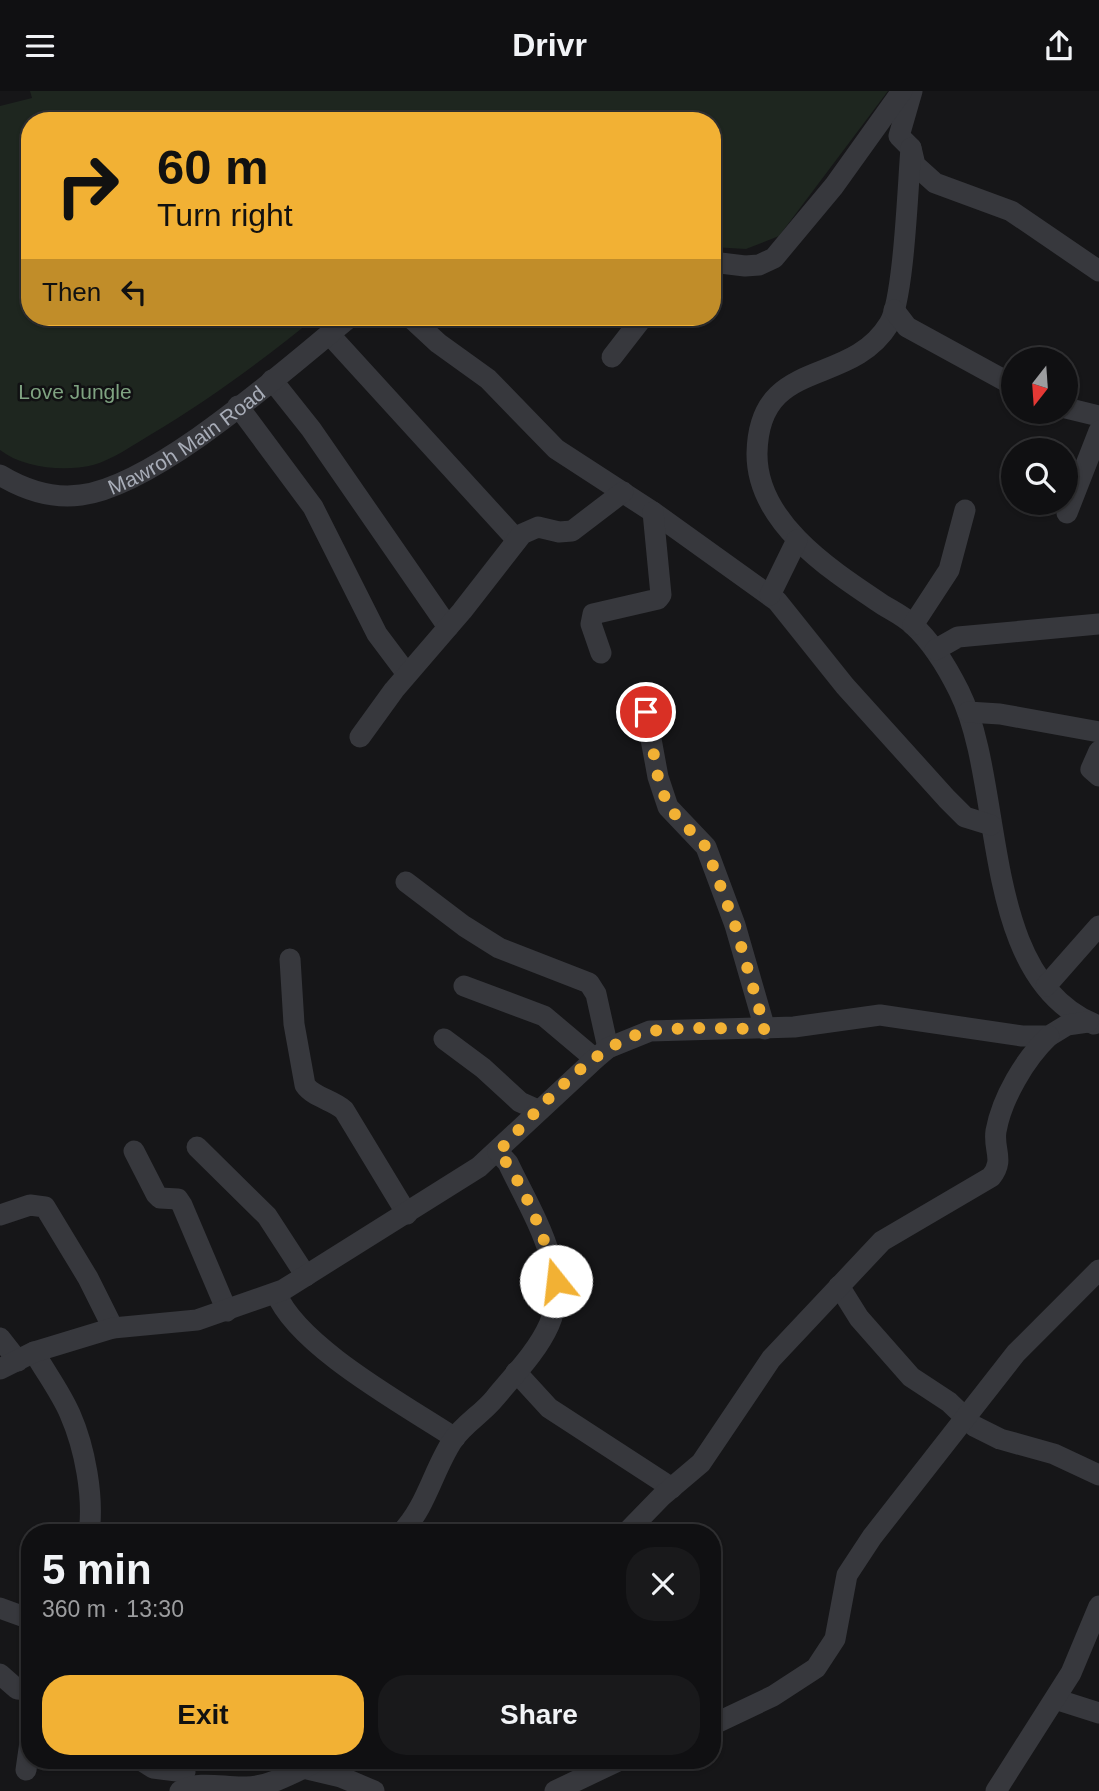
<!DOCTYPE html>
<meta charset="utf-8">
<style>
:root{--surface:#101012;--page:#19191b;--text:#f1f3f6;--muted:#9c9d9f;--line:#303032;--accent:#f2b134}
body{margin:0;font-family:Arial,sans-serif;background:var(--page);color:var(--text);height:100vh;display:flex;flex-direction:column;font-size:26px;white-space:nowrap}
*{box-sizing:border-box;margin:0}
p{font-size:23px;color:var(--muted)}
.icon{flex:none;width:38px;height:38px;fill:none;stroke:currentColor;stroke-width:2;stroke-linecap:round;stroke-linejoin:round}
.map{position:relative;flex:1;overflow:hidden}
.side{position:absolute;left:21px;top:1433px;width:700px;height:245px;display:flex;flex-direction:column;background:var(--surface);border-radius:28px;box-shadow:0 2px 5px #0004,0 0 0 2px var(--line)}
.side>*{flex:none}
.top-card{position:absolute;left:21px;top:21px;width:700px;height:214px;border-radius:28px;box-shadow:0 2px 5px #0004,0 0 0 2px var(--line);background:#f2b134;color:#111;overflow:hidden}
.needle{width:46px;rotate:197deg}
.buttons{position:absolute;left:1001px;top:256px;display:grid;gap:14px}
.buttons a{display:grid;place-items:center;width:77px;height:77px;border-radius:50%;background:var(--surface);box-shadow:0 2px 5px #0004,0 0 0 2px var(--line);font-size:35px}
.pin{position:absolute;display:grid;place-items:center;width:60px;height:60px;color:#fff;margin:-30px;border:4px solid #fff;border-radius:50%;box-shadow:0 2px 7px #0007}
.me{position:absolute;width:77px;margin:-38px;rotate:344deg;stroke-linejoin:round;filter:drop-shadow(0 0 5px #0008)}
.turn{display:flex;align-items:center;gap:24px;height:147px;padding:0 21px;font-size:32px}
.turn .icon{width:91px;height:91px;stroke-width:2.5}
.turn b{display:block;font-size:49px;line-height:60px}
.then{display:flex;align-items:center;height:66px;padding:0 21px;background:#0003;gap:14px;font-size:26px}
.round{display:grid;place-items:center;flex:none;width:74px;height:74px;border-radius:28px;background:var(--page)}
.headline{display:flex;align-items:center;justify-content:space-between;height:119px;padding:0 21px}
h1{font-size:42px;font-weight:700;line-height:52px}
.primary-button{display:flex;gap:14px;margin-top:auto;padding:14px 21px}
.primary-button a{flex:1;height:80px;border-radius:28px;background:var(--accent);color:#111;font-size:28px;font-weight:700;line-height:80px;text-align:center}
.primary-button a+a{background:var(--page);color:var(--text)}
header{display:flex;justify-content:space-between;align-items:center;height:91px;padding:0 21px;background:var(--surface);font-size:32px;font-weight:700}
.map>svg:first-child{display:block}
.green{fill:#1e261f}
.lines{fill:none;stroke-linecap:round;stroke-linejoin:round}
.minor{stroke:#37383d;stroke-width:21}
.route{stroke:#f2b134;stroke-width:12;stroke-dasharray:0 21.6}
.labels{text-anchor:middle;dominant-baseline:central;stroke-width:5;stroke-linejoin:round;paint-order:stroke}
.park-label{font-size:21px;fill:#7fa381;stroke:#111113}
.street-label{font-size:21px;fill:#a8adb8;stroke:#111113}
</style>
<header><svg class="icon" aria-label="menu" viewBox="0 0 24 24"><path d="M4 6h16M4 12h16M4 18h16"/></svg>Drivr<svg class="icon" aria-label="share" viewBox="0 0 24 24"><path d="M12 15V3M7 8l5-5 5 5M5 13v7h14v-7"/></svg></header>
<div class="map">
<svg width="1099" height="1700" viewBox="0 0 1099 1700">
<rect width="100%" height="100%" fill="#161618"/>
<path class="green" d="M 30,0 L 888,0 L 779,145 L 746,158 L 712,156 L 712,30 L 30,30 L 30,226 L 316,226 C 263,269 209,309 150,344 C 133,354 112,369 93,374 C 64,381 23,377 0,359 L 0,15 L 32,7 Z"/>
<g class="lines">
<g class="minor">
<polyline points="912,0 899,45 911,57 915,74 935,92 1011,120 1099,180"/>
<path d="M 911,57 C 908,91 904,210 889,233 C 849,298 759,264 757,362 C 756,429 826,476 877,510 C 888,518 903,524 913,534 C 933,552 947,576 959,600 C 1006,694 978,884 1094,933"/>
<polyline points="712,171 745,175 759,174 774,167 834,95 902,0"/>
<polyline points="894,219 907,236 1013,294"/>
<polyline points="410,226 438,252 488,288 556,358 653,421 777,510 845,595 947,708 965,726 991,734"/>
<polyline points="329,243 517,449"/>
<polyline points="612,266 643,226"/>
<polyline points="272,289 311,338 448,536"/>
<polyline points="238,315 313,416 377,543 407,583"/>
<polyline points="1066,317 1099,325"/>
<path id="s1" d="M 0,384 C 25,399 52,408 81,404 C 158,394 288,276 350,226"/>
<polyline points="1067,422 1099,340"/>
<polyline points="770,504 797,449"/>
<polyline points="913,534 949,479 965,419"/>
<polyline points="935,559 958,546 1099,533"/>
<polyline points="601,562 591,533 593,523 658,508 661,504 653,421"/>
<polyline points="646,621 658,686 668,716 706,756 735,834 765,938"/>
<polyline points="968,621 1000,623 1099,641"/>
<polyline points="360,646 394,599 462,520 522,443 538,436 559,441 572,440 623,401"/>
<polyline points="1099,660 1091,678 1099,685"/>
<polyline points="406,791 464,835 499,857 589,892 596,903 608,957"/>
<path d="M 290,868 L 294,933 L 305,994 C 313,1006 333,1009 344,1019 L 407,1123"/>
<polyline points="464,895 544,925 595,968"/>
<polyline points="1046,895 1099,835"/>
<polyline points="444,948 483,977 520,1011 538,1019"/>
<polyline points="197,1056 267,1125 306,1185"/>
<polyline points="134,1060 156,1103 160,1107 178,1108 182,1114 227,1220"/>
<polyline points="0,1124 30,1114 45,1116 88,1187 113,1237"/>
<polyline points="839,1195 859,1227 911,1286 949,1311 974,1335 1000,1348 1054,1363 1099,1384"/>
<path d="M 276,1202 C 298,1256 405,1314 455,1347"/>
<polyline points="0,1247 18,1270"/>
<path d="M 34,1261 C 46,1282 61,1302 70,1323 C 85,1357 94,1406 89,1442"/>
<polyline points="0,1278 34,1261 113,1237 197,1229 283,1199 479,1076 595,968 608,957 650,940 794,936 880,924 1022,945 1049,945 1067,934 1088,931"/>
<polyline points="516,1281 549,1317 672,1397"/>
<path d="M 401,1442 C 427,1415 433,1379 453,1349 C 465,1332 482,1323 495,1307 C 513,1285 537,1261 549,1234 C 572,1182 530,1119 508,1072 L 498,1061"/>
<path d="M 626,1442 L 662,1405 L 701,1372 L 771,1268 L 882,1150 L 991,1086 C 1005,1069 993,1059 996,1040 C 1002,1007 1025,968 1049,945"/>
<polyline points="0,1517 30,1528"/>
<polyline points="0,1583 17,1598 30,1599"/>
<polyline points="1055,1608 1099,1622"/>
<polyline points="712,1634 773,1605 816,1577 835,1548 847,1484 872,1446 1016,1262 1099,1179"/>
<polyline points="142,1670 153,1677 185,1681"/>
<polyline points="303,1677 341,1686 374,1700"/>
<polyline points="26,1679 30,1651"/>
<path d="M 180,1700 C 201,1689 223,1697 246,1696 C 270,1696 297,1680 318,1670"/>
<polyline points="555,1700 618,1670"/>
<polyline points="996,1700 1071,1582 1099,1515"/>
</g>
</g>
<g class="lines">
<path class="route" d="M 556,1190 C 547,1151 524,1091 498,1061 C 535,1022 597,948 652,940 C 689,935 728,938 765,938 L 735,834 L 706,756 L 668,716 L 658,686 L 646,621"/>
</g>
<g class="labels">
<g class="park-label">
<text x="75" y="300">Love Jungle</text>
</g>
<g class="street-label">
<text stroke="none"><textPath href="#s1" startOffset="205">Mawroh Main Road</textPath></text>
</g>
</g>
</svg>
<div class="buttons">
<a><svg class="needle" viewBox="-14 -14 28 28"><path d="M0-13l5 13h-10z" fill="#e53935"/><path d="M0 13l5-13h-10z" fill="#9c9d9f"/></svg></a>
<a><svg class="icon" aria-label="search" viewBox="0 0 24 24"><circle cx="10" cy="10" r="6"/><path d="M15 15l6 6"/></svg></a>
</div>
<div class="pin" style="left:646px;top:621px;background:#d93025"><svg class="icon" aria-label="arrive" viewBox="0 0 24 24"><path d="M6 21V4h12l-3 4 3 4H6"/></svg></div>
<svg class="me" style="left:556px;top:1190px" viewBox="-20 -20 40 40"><circle r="19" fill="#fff"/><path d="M0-13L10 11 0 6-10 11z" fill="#f2b134"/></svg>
<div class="top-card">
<div class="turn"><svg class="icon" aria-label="right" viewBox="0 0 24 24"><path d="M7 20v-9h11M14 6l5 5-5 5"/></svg><div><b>60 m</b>Turn right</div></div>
<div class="then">Then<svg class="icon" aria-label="left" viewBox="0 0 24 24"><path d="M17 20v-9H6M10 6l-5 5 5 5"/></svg></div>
</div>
<section class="side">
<div class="headline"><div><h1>5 min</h1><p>360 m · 13:30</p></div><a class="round"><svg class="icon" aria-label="close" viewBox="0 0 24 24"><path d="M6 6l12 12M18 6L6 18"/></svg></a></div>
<div class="primary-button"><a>Exit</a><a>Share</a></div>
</section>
</div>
